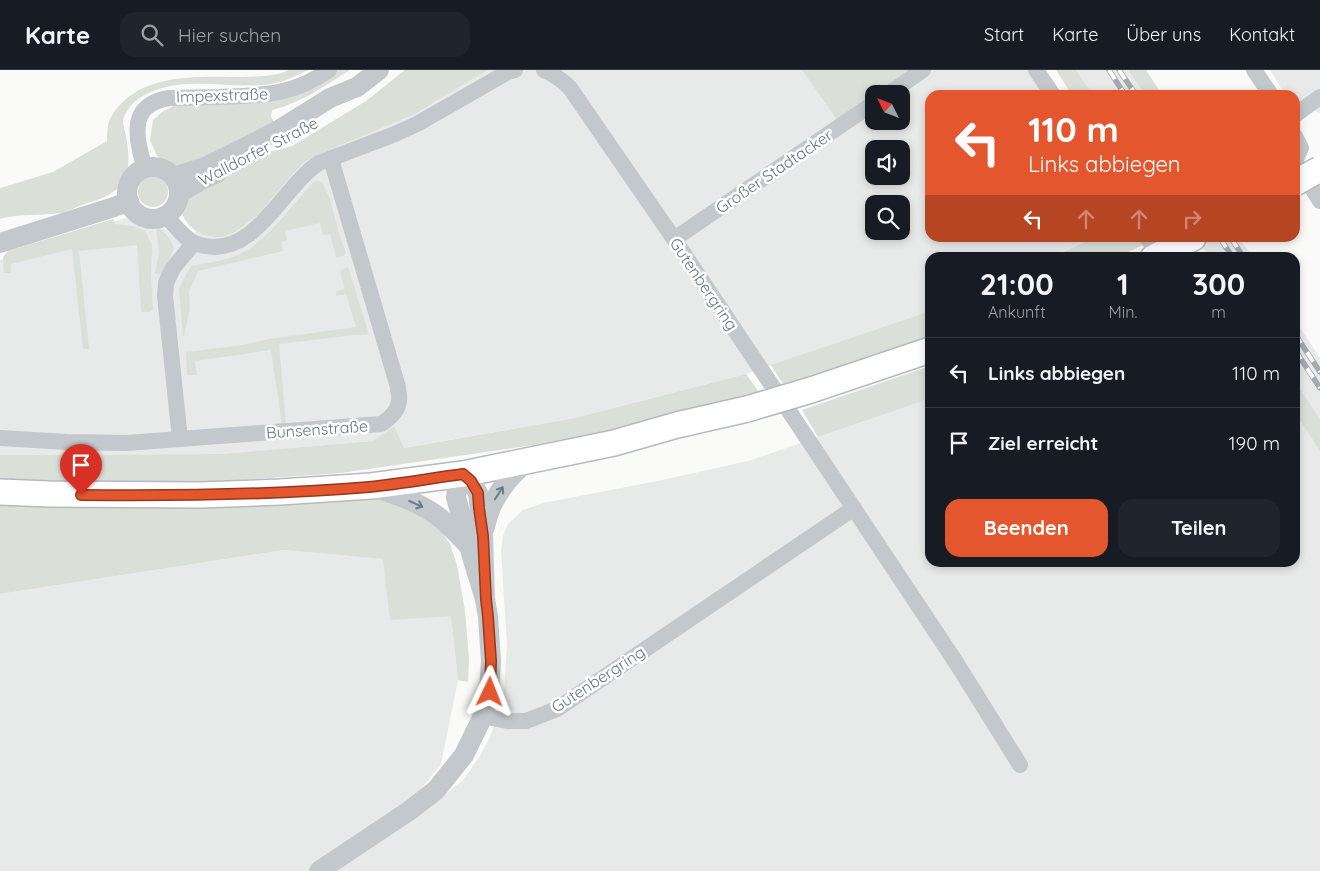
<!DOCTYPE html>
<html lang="de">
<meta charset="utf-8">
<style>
:root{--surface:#171b24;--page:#20242c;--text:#f1f3f6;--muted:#9ea1a6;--line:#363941;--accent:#e4572e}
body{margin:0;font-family:Quicksand,sans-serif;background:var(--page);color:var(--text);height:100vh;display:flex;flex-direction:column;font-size:19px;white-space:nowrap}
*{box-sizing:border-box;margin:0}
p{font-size:16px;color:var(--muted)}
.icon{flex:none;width:28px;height:28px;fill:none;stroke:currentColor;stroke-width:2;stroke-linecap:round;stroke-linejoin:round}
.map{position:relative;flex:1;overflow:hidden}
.details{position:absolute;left:925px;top:182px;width:375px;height:315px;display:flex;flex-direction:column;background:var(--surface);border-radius:15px;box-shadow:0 2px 8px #0003}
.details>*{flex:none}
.hud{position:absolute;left:925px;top:20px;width:375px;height:152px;border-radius:15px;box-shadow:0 2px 8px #0003;background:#e4572e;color:#fff;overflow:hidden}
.needle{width:32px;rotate:312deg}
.fabs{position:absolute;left:865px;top:15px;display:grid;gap:10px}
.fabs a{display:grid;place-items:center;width:45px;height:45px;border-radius:10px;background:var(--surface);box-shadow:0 2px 8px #0003;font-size:25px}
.pin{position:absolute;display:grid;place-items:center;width:42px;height:42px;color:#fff;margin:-51px -21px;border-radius:50% 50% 50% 0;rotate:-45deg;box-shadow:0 0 5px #0007}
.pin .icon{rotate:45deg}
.me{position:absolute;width:55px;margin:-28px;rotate:2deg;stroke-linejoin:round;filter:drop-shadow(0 0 4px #0008)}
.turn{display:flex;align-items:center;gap:18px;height:105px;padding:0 20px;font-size:22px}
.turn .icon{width:65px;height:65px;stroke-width:2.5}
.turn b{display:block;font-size:35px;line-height:42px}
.lanes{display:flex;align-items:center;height:48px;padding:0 20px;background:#0003;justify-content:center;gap:25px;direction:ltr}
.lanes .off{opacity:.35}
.eta{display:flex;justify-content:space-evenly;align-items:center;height:85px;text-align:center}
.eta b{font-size:30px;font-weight:800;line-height:35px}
.button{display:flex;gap:10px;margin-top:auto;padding:10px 20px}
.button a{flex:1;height:58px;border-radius:15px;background:var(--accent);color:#fff;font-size:20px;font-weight:800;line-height:58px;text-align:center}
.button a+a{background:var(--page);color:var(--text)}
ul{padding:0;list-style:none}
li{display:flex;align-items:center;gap:15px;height:70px;padding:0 20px;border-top:1px solid var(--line)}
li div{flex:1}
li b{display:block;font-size:19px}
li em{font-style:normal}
header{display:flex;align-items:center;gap:30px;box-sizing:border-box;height:70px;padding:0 25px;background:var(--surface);border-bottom:1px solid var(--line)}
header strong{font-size:24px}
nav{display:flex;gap:28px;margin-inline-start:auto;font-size:18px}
.search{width:350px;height:45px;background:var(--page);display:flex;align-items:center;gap:12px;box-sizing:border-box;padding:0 18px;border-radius:15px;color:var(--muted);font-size:19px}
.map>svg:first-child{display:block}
.built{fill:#e8e9e9;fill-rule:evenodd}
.green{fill:#dadfd7}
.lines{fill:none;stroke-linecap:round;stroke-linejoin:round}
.primary-casing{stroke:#b5babe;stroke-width:28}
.minor{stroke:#c3c8cc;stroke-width:16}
.tertiary{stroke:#c3c8cc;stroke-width:20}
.primary{stroke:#fff;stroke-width:25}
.rail-casing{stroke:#a2aab0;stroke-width:5.5}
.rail{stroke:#fff;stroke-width:4;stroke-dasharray:11;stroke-linecap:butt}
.primary-bridge-casing{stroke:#b5babe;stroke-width:28;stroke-linecap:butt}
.primary-bridge{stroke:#fff;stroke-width:25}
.oneway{stroke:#6a7a87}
.route-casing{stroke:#94391e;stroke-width:12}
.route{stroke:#e4572e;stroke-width:9}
.labels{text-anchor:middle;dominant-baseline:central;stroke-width:5;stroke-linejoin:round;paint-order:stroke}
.street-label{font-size:16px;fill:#657683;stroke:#fff}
</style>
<header>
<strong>Karte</strong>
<div class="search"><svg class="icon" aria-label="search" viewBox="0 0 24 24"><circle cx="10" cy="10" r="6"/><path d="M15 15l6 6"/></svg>Hier suchen</div>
<nav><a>Start</a><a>Karte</a><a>Über uns</a><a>Kontakt</a></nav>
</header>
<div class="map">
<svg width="1320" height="801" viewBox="0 0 1320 801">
<rect width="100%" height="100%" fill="#fafaf8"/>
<g class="built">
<path d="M 488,0 L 802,0 L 838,50 L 874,26 L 874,51 L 901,51 L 901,24 L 878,24 L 913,0 L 1031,0 L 1047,25 L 930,25 L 930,168 L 1093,168 L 1050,187 L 930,188 L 930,241 L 746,304 L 575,348 L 403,378 L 394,356 L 373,371 L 221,384 L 0,385 L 0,190 L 75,163 L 126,148 L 140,153 L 164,158 L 180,172 L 196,161 L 204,165 L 213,167 L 224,167 L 235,162 L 258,145 L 305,92 L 315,86 L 413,45 ZM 874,79 L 901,79 L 901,106 L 874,106 ZM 874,134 L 901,134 L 901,161 L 874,161 Z"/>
<polygon points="1076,0 1128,0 1145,25 1093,25"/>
<polygon points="1270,0 1320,0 1320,43 1295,33 1295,25 1286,25"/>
<polygon points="1195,168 1239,168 1253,187 1210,187"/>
<polygon points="1295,250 1320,288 1320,349 1295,311"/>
<polygon points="930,328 930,492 1295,492 1295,343 1320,381 1320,801 0,801 0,524 284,480 384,489 451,546 458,610 441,694 379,771 446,724 463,710 480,686 491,665 504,623 507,574 501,481 503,466 508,454 523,440 543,433 658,411 748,391 906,337"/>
</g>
<g class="green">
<path d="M 289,0 L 308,0 C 298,5 287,10 276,13 C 230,22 185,2 141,27 C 134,31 124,42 123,51 C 123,55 125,61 126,66 C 129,83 132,106 117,119 C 107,128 93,131 82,135 C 75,137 68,142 61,143 C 41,146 20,143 0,149 L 0,118 L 53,102 L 107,71 C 107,66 107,61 108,56 C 109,49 114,41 119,36 C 149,2 202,7 243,7 C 259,6 274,7 289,0 Z"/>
<path d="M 334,0 L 350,0 C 325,16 301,33 272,40 L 271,47 L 276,55 L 233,76 L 180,97 L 170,95 L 157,86 L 150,70 L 153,50 L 162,42 L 177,34 L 213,33 Z"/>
<polygon points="405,0 488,0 413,45 315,86 305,92 294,103 258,145 235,162 224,167 213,167 204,165 196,161 189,155 184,148 181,139 183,131 205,112 272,81 292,76 366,31"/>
<polygon points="802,0 913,0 878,24 874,24 874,26 838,51"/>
<polygon points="1056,0 1076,0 1093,25 1072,25"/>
<polygon points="1128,0 1146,0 1162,25 1145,25"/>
<circle cx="153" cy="122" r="15"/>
<path d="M 315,111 L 322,112 L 330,129 L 340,167 L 346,183 L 343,186 L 337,188 L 336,187 L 330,164 L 323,165 L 320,153 L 285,161 L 287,170 L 281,172 L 283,181 L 198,201 L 189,222 L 190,237 L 184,266 L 183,266 L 179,219 L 184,208 L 191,196 C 205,193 220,192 233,187 C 266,175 291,135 315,111 Z"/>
<polygon points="113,149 115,154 133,156 145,161 152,175 151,205 153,239 150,242 142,242 141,240 137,175 79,181 89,279 83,279 72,179 11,194 11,203 4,203 3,187 8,181"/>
<path d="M 156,157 C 166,162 170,168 174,178 L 162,205 L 155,203 L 159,183 Z"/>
<polygon points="1093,168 1141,168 1145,174 1118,187 1050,188"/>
<polygon points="348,197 369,265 354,265 279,274 286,354 282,354 271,280 195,291 197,305 187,305 186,282 243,275 269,269 356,257 346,224 336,226 336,222 345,219 340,202 341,200"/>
<polygon points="930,241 930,269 783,314 771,295"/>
<polygon points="930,296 930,328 906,337 818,367 802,340"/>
<polygon points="746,304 759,322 703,340 636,355 534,375 341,403 164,415 0,413 0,385 221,384 373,371 394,356 404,378 575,348"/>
<polygon points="1295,311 1320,349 1320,381 1295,343"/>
<polygon points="381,429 416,440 441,461 450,474 457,495 465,541 469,588 468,612 458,610 451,546 390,550 383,489 284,480 0,524 0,432 276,434 294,435 346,430"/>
</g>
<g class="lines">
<defs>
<g id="primary">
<polyline points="1153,188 1193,168"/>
<polyline points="811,320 930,280"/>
<polyline points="0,422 49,424 201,425 280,422 371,416 463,404 614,373 677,355 747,339"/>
</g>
</defs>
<use href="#primary" class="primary-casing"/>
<g class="minor">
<path d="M 544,0 C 554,4 562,10 570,18 L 674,169 L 819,386 L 957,594 L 1020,695"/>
<polyline points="1036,0 1053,25"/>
<polyline points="1254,0 1271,25"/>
<polyline points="888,24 923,0"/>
<polyline points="1295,45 1320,27"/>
<polyline points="1295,66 1301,78 1295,91 1320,131"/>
<path d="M 145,99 C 136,68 127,35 169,28 C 185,28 202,27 219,27 C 262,25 292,26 329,0"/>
<path d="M 166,146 C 173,154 184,168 194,173 C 197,174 201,175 205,176 C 256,186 283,116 319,93 L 395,64 L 417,54 L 508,2 L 515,0"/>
<polyline points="1147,168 1150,172"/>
<polyline points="674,169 874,33"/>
<path d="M 0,368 L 67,372 L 127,373 L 381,354 C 389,349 398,341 399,331 C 400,327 398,321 398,317 L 331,89"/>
<polyline points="180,369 165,226 166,213 173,198 194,173"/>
<polyline points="483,646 507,651 526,651 557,639 854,438"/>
</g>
<g class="tertiary">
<circle cx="153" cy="123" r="26"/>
<polyline points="173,107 205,97 244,78 282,58 330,28 357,17 379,0"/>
<polyline points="179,123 203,109 217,103"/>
<polyline points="0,173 114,137 129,131"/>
<path d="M 372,417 C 391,423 410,429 427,439 C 443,448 455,462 468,475"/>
<path d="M 485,457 C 490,429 508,407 530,389"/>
<polyline points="319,801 409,741 436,720 464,685 483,646 489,622 491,591 488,547 485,529 483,466 478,423 471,411 463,404 457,419 456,427 473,490 485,529"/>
</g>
<use href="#primary" class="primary"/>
<defs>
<g id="rail">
<polyline points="1109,0 1125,25"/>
<polyline points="1119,0 1136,25"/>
<polyline points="1220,168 1233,188"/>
<polyline points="1231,168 1244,188"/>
<polyline points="1295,264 1320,302"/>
<polyline points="1295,280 1320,318"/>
</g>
</defs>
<use href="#rail" class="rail-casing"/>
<use href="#rail" class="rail"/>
<defs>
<g id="primary-bridge">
<polyline points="1295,113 1320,99"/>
<polyline points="747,339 811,320"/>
</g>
</defs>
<use href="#primary-bridge" class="primary-bridge-casing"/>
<use href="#primary-bridge" class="primary-bridge"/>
</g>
<defs><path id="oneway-shaft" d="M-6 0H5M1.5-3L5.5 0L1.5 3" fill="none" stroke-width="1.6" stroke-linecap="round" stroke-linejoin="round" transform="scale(1.25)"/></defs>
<g class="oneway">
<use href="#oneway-shaft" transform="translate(499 423) rotate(-57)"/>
<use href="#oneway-shaft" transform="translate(416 434) rotate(24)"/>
</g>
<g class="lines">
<defs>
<path id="route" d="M 81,425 C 177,426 274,425 369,417 C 401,414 432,408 463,404 L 471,411 L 478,423 L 479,438 L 483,466 L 486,529 L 488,547 L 491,591 L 490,622"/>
</defs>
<use href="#route" class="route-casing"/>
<use href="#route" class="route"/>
</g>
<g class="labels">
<g class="street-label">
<text transform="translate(222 25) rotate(-2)">Impexstraße</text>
<text transform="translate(258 81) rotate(-27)">Walldorfer Straße</text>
<text transform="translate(774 101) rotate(-34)">Großer Stadtacker</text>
<text transform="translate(704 214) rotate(56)">Gutenbergring</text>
<text transform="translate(317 359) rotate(-4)">Bunsenstraße</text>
<text transform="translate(598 609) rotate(-33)">Gutenbergring</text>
</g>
</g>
</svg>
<div class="fabs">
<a><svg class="needle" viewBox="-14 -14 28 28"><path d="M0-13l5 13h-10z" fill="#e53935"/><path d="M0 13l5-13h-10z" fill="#9ea1a6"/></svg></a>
<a><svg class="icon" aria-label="sound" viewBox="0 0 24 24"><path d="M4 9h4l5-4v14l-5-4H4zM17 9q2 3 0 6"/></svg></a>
<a><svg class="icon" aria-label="search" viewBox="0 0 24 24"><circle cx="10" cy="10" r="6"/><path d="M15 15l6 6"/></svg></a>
</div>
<div class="pin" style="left:81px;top:425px;background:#d93025"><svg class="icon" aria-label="arrive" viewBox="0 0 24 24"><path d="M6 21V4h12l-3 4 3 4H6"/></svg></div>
<svg class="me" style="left:490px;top:622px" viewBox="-20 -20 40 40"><path d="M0-17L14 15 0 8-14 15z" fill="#e4572e" stroke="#fff" stroke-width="4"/></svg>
<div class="hud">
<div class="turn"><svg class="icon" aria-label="left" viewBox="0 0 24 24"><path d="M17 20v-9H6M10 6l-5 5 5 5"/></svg><div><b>110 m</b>Links abbiegen</div></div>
<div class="lanes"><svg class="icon" aria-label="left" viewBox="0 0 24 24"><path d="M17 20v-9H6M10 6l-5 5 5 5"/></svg><svg class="icon off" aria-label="ahead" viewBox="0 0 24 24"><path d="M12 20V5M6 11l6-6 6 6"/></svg><svg class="icon off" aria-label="ahead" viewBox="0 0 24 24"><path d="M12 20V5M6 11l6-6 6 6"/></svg><svg class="icon off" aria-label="right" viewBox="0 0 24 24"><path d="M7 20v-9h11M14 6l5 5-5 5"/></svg></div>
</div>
<section class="details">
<div class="eta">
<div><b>21:00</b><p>Ankunft</p></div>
<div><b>1</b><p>Min.</p></div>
<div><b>300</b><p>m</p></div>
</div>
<ul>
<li><svg class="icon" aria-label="left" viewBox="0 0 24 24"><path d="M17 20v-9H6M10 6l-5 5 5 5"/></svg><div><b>Links abbiegen</b></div><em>110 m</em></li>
<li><svg class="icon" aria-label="arrive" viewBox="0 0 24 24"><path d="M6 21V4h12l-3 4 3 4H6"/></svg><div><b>Ziel erreicht</b></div><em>190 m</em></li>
</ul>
<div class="button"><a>Beenden</a><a>Teilen</a></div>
</section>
</div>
